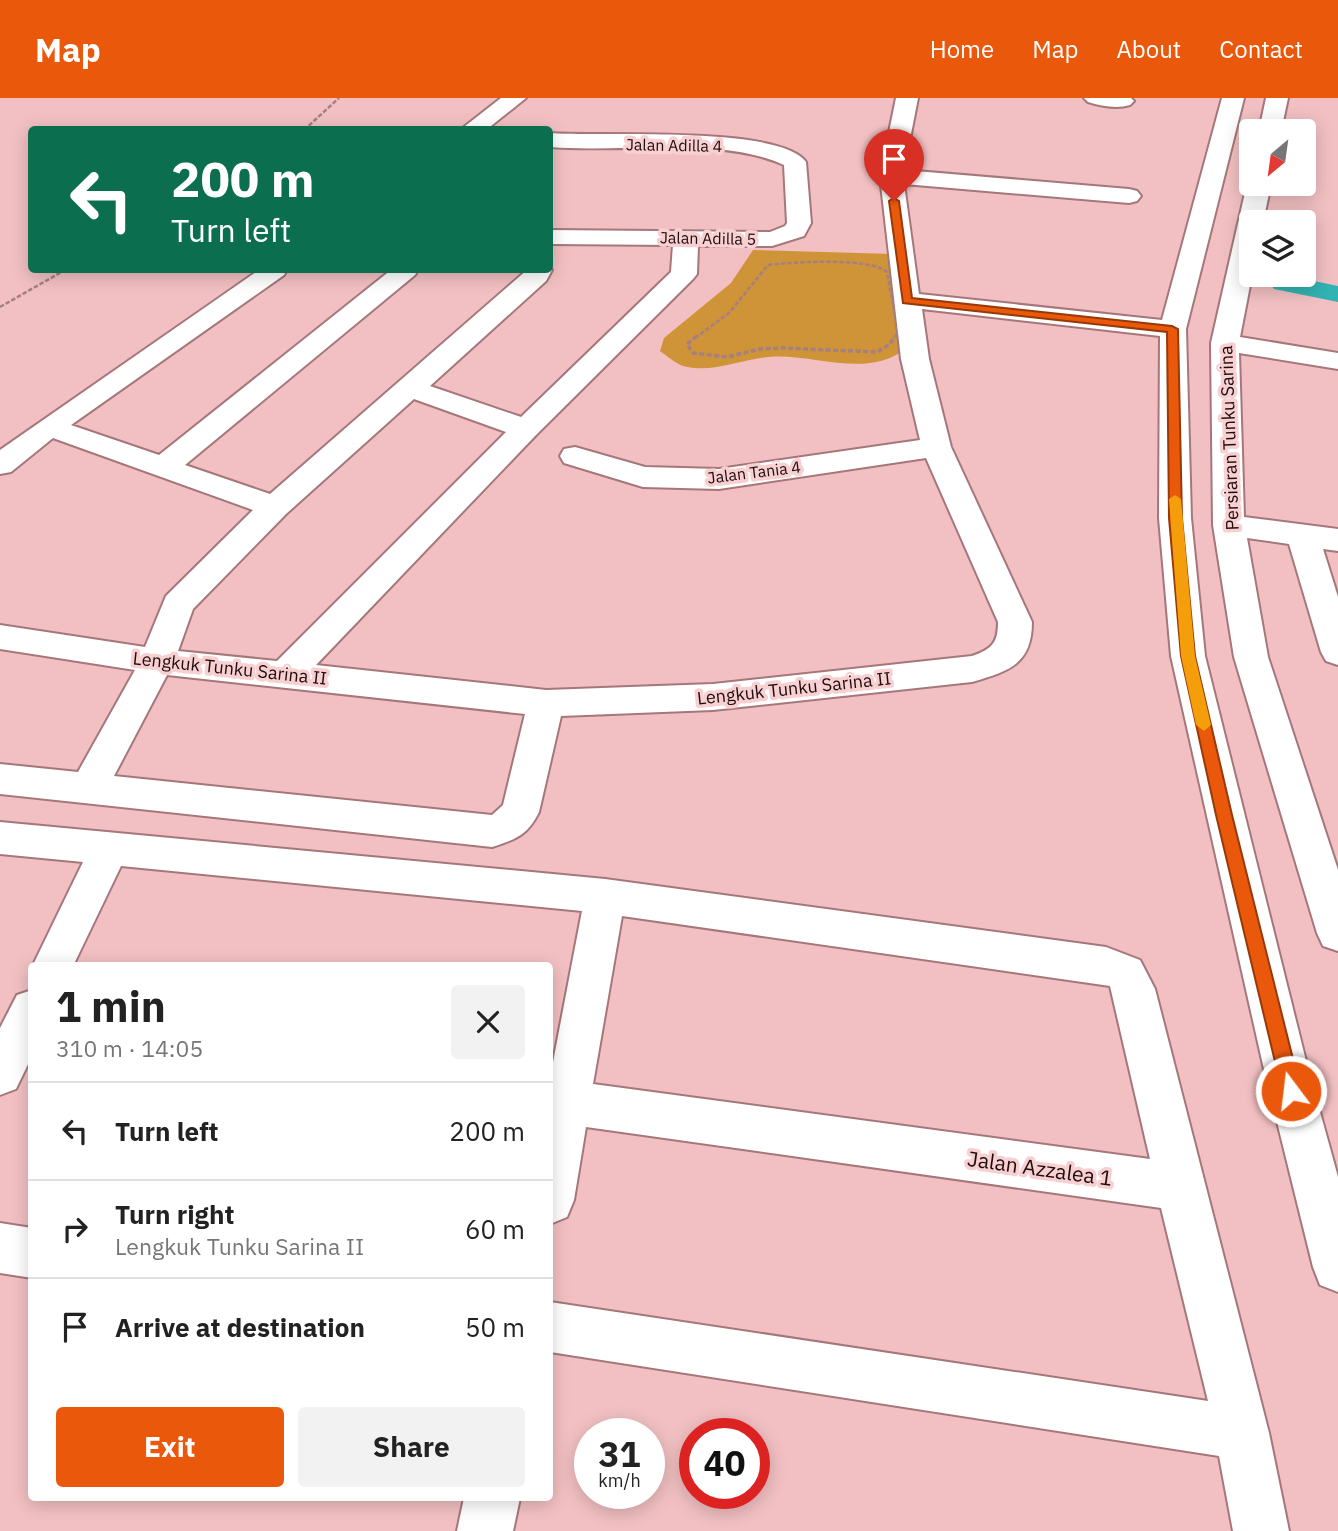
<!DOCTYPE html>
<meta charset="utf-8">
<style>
:root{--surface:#fff;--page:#f2f2f2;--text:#222;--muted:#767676;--line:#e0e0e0;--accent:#ea580c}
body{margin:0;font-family:"IBM Plex Sans",sans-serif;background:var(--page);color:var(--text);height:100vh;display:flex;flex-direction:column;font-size:26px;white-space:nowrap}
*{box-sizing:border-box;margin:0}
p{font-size:23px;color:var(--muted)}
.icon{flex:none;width:38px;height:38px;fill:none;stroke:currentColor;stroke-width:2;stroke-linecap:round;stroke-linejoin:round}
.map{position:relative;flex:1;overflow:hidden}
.panel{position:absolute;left:28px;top:864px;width:525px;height:539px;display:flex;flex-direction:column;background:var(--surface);border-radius:7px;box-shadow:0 4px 18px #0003}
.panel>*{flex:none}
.hud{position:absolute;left:28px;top:28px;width:525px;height:147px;border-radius:7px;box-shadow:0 4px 18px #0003;background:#0b6e4f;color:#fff;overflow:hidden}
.needle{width:46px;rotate:209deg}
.fabs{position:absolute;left:1239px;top:21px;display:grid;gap:14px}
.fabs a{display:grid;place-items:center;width:77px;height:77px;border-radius:7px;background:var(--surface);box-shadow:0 4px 18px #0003;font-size:35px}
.speed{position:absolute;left:574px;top:1320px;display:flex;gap:14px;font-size:35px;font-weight:700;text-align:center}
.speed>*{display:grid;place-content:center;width:91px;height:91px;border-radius:50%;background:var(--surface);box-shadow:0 4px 18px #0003;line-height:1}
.speed small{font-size:18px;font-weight:400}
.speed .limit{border:10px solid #d22;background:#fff;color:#111}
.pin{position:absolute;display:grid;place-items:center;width:60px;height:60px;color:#fff;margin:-72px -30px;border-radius:50% 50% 50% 0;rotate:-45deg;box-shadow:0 0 7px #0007}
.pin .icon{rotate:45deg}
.me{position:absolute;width:77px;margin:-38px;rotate:345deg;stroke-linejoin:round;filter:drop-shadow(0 0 5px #0008)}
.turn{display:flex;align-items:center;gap:24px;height:147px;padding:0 28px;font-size:32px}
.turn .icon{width:91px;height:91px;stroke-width:2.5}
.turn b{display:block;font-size:49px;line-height:60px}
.round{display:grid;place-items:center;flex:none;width:74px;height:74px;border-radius:7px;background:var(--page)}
.summary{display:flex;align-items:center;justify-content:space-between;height:119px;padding:0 28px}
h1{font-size:42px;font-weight:700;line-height:52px}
.cta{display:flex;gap:14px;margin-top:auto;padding:14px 28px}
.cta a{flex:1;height:80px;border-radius:7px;background:var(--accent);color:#fff;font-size:28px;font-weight:700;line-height:80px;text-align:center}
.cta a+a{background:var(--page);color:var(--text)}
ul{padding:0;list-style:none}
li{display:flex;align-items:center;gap:21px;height:98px;padding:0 28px;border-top:2px solid var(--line)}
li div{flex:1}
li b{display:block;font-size:26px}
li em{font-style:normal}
header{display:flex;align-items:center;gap:42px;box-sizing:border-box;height:98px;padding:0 35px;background:var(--accent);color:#fff}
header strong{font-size:33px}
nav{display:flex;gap:38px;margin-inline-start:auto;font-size:24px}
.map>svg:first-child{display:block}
.green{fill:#cf9437}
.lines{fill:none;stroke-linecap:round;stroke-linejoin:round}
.canal{fill:#32b3b3;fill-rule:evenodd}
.minor-casing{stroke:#a5777a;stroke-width:4}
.path-far1{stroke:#a57f81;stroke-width:2.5;stroke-dasharray:4.5 2;stroke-linecap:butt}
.path{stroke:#a57f81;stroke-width:3.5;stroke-dasharray:5 2.5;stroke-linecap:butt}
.minor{fill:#fff;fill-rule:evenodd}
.route{fill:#ea580c;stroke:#983908;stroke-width:2}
.slow{fill:#f59e0b}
.labels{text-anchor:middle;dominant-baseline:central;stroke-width:7;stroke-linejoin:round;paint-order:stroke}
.far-street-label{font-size:16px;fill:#1e0d0f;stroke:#f8d0d2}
.street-label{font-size:18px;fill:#1e0d0f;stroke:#f8d0d2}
.near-street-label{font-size:21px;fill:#1e0d0f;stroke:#f8d0d2}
</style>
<header>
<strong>Map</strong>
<nav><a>Home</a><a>Map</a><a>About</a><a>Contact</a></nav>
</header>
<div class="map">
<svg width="1338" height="1433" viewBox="0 0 1338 1433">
<rect width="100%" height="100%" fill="#f2c0c2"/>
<path class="green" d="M 753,152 L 894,156 L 906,250 C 868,282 813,255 769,259 C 742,261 711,276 683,268 C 675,265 667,258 660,253 L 664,240 L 731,185 Z"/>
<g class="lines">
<polygon class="canal" points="1285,177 1338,188 1338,204 1274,191 1270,185 1274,179"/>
<defs>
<g id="minor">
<polygon points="501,0 526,0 486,32 460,32"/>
<path d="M 896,0 L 918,0 L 904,72 L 1129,91 L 1137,93 L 1141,98 L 1137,103 L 1129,105 L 904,86 L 919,196 L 1162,222 L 1222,0 L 1244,0 L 1186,231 L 1191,420 L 1205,558 L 1307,967 L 1338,1079 L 1338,1194 L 1320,1187 L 1313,1169 L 1263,967 L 1171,558 L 1159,420 L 1160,238 L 922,211 L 929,261 L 951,349 L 1032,524 C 1032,567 1008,573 972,584 L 713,612 L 561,618 L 539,714 C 527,738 516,741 492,749 L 0,696 L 0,666 L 78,674 L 135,572 L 0,551 L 0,527 L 145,549 L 166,498 L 253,412 L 53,340 L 11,374 L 0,376 L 0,352 L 259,172 L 287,172 L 284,177 L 71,327 L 159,357 L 391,172 L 418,172 L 415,177 L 185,367 L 270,396 L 527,172 L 550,172 L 550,169 L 552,172 L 546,183 L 430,288 L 521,319 L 671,174 L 673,147 L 550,146 L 550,132 L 770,134 L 785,128 L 787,125 L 784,67 C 721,38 620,55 550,49 L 550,35 C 598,39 781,27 806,64 L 811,125 L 804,138 L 772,148 L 698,148 L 697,176 L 693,181 L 536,337 L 316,567 L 546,592 L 713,586 L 972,558 C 992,551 998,545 998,524 L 926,360 L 719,391 L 643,389 L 564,365 L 560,358 L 564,351 L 575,349 L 645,369 L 719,371 L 920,342 L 901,261 L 880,78 ZM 414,301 L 506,334 L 277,563 L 178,553 L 193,511 L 286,416 ZM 167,577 L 525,616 L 503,707 L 492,717 L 114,678 Z"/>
<path d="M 1084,0 L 1131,0 L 1134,3 L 1130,7 C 1117,11 1101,8 1088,4 Z"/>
<polygon points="1266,0 1288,0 1281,33 1259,33"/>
<polygon points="1251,81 1251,86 1271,86 1263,124 1251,124 1252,177 1240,239 1338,255 1338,271 1239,255 1244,419 1338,431 1338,453 1323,451 1338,499 1338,567 1326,563 1321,554 1289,446 1247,440 1268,559 1338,772 1338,853 1323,848 1317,835 1234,559 1213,427 1211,245 1247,86"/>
<path d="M 0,724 L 605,781 L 1106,849 L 1140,862 L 1155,891 L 1269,1335 L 1289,1433 L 1233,1433 L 1219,1358 L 550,1254 L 550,1204 L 1208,1303 L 1161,1110 L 586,1029 L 574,1102 L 567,1119 L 550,1126 L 550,980 L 582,813 L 121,768 L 73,868 L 32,869 L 83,764 L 0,756 ZM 622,818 L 1110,888 L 1150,1061 L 593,986 Z"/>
<polygon points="32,892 32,958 16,991 0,997 0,930 17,897"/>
<polygon points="0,1125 32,1130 32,1180 0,1175"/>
<polygon points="464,1400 520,1400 513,1433 457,1433"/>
</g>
</defs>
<use href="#minor" class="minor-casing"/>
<g class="path-far1">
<polyline points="304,32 339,0"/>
<polyline points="0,209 65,172"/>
<path d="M 695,240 L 729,215 L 768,167 C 793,164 869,159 887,174 L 898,234 L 894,240"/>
</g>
<polyline class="path" points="697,238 687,246 693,255 727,259 760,251 783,250 877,254 890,246 895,238"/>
<use href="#minor" class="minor"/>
</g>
<polygon class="route" points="894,100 899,103 912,200 1172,228 1178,231 1182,420 1195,558 1232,717 1301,993 1298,999 1291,1001 1285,999 1282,993 1216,717 1181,558 1169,420 1167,234 903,205 889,103"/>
<polygon class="slow" points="1175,397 1181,401 1195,558 1211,627 1204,633 1196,627 1181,558 1169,401"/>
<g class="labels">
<g class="far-street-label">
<text transform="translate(674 47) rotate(1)">Jalan Adilla 4</text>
<text transform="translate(708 140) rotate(1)">Jalan Adilla 5</text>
<text transform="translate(754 374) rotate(-7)">Jalan Tania 4</text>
</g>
<g class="street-label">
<text transform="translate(1229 340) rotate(-92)">Persiaran Tunku Sarina</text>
<text transform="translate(230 570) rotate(6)">Lengkuk Tunku Sarina II</text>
<text transform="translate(794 590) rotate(-6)">Lengkuk Tunku Sarina II</text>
</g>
<g class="near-street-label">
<text transform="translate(1040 1070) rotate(8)">Jalan Azzalea 1</text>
</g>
</g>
</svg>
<div class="fabs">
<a><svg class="needle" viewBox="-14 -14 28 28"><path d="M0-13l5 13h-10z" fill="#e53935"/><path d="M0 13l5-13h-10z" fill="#767676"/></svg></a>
<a><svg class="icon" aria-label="layers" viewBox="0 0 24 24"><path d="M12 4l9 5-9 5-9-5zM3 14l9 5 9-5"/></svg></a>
</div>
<div class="speed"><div>31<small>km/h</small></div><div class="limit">40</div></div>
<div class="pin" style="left:894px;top:103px;background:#d93025"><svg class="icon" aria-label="arrive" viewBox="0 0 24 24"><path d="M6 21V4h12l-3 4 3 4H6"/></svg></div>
<svg class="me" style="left:1291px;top:993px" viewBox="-20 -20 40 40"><circle r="17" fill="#ea580c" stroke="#fff" stroke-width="3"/><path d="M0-11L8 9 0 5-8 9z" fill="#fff"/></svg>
<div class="hud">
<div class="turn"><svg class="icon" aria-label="left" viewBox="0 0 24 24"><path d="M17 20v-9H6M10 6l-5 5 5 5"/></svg><div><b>200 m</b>Turn left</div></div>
</div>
<section class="panel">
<div class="summary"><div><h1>1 min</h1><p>310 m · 14:05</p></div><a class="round"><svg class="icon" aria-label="close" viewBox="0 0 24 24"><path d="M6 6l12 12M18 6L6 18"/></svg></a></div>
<ul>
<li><svg class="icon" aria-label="left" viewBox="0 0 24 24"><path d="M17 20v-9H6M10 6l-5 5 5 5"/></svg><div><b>Turn left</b></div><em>200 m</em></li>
<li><svg class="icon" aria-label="right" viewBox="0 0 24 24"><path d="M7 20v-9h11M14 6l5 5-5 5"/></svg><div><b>Turn right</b><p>Lengkuk Tunku Sarina II</p></div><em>60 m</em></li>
<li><svg class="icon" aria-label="arrive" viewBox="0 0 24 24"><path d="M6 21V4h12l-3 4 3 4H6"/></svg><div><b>Arrive at destination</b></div><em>50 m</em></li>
</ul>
<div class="cta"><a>Exit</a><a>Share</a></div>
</section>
</div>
